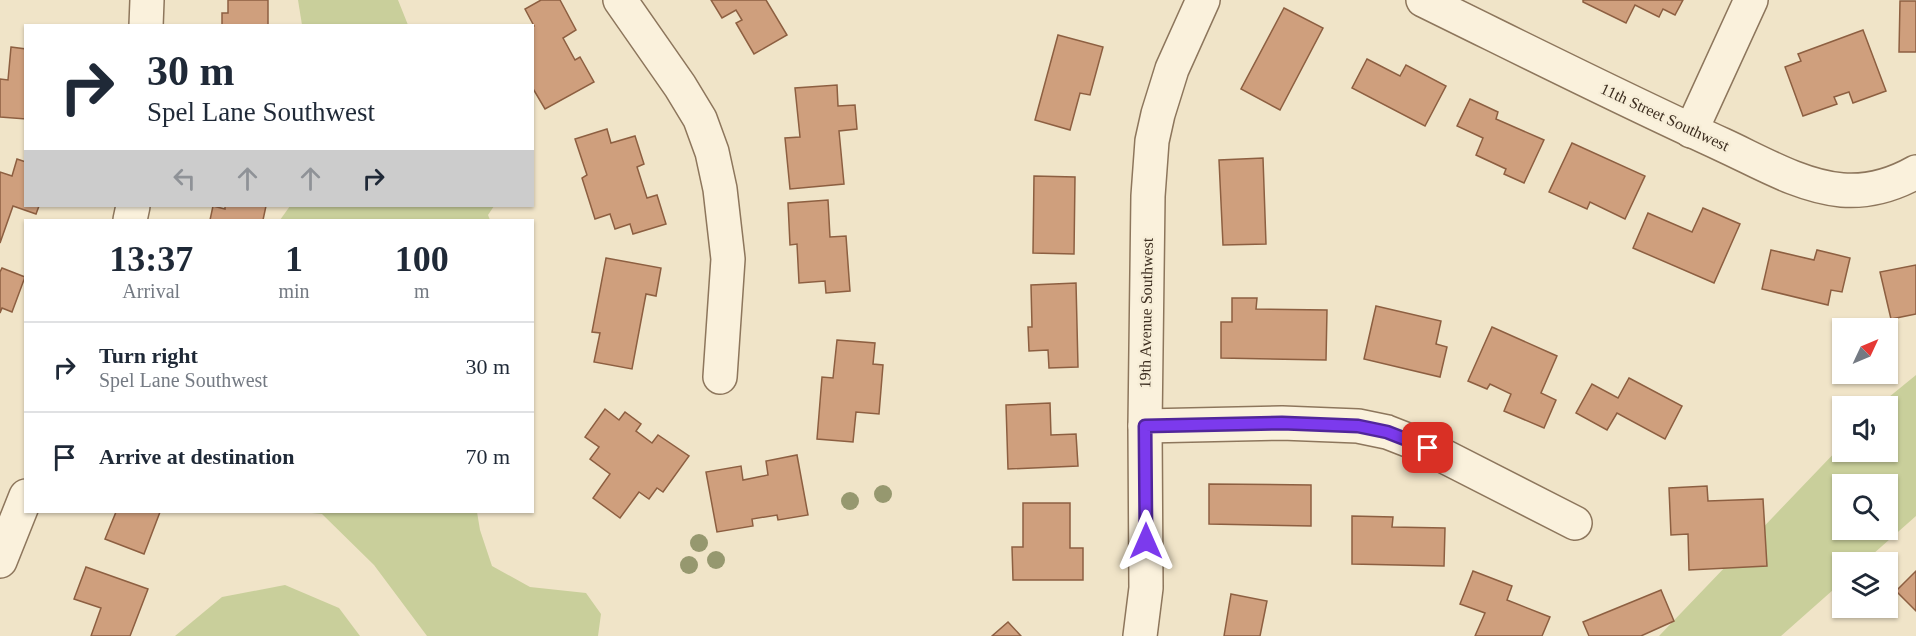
<!DOCTYPE html>
<style>
:root{--surface:#fff;--page:#f6f6f7;--text:#1f2937;--muted:#747a83;--line:#e0e1e3}
body{margin:0;font-family:Georgia,serif;background:var(--page);color:var(--text);height:100vh;display:flex;flex-direction:column;font-size:22px;white-space:nowrap}
*{box-sizing:border-box;margin:0}
p{font-size:20px;color:var(--muted)}
.icon{flex:none;width:33px;height:33px;fill:none;stroke:currentColor;stroke-width:2;stroke-linecap:round;stroke-linejoin:round}
.map{position:relative;flex:1;overflow:hidden}
.panel{position:absolute;left:24px;top:219px;width:510px;height:294px;display:flex;flex-direction:column;background:var(--surface);border-radius:0px;box-shadow:0 2px 4px #0004}
.panel>*{flex:none}
.hud{position:absolute;left:24px;top:24px;width:510px;height:183px;border-radius:0px;box-shadow:0 2px 4px #0004;background:#fff;color:var(--text);overflow:hidden}
.needle{width:39px;rotate:46deg}
.fabs{position:absolute;left:1832px;top:318px;display:grid;gap:12px}
.fabs a{display:grid;place-items:center;width:66px;height:66px;border-radius:0px;background:var(--surface);box-shadow:0 2px 4px #0004;font-size:30px}
.pin{position:absolute;display:grid;place-items:center;width:51px;height:51px;color:#fff;margin:-26px;border-radius:12px;box-shadow:0 3px 9px #0006}
.me{position:absolute;width:66px;margin:-33px;rotate:0deg;stroke-linejoin:round;filter:drop-shadow(0 0 4px #0008)}
.turn{display:flex;align-items:center;gap:21px;height:126px;padding:0 24px;font-size:27px}
.turn .icon{width:78px;height:78px;stroke-width:2.5}
.turn b{display:block;font-size:42px;line-height:51px}
.lanes{display:flex;align-items:center;height:57px;padding:0 24px;background:#0003;justify-content:center;gap:30px;direction:ltr}
.lanes .off{opacity:.35}
.eta{display:flex;justify-content:space-evenly;align-items:center;height:102px;text-align:center}
.eta b{font-size:36px;font-weight:700;line-height:42px}
ul{padding:0;list-style:none}
li{display:flex;align-items:center;gap:18px;height:90px;padding:0 24px;border-top:2px solid var(--line)}
li div{flex:1}
li b{display:block;font-size:22px}
li em{font-style:normal}
.map>svg:first-child{display:block}
.green{fill:#c9cf9b;fill-rule:evenodd}
.building{fill:#cf9f7d;stroke:#8d5f41;stroke-width:1.5}
.lines{fill:none;stroke-linecap:round;stroke-linejoin:round}
.minor-casing{stroke:#8d765c;stroke-width:36}
.minor{stroke:#faf1dc;stroke-width:33}
.tree{fill:#96986f}
.route-casing{stroke:#51269a;stroke-width:15}
.route{stroke:#7c3aed;stroke-width:10}
.labels{text-anchor:middle;dominant-baseline:central;stroke-width:5;stroke-linejoin:round;paint-order:stroke}
.street-label{font-size:16px;fill:#3d2e20;stroke:#f7eed8}
</style>
<div class="map">
<svg width="1916" height="636" viewBox="0 0 1916 636">
<rect width="100%" height="100%" fill="#f0e4c8"/>
<g class="green">
<polygon points="298,0 398,0 408,25 302,25"/>
<polygon points="290,206 494,206 488,215 490,220 280,220"/>
<path d="M 1916,375 L 1916,516 L 1864,562 L 1842,562 L 1842,582 L 1781,636 L 1659,636 L 1842,445 L 1842,452 L 1887,452 L 1887,406 L 1878,406 ZM 1842,484 L 1887,484 L 1887,530 L 1842,530 Z"/>
<polygon points="301,512 477,512 480,530 492,566 530,587 586,593 601,614 598,636 427,636 374,565 322,514"/>
<polygon points="285,585 339,608 360,636 175,636 222,597"/>
</g>
<g class="building">
<polygon points="228,0 268,0 268,26 222,26 222,13 228,13"/>
<polygon points="541,0 560,0 576,30 563,38 575,60 580,57 594,82 545,109 532,87 532,27 534,26 525,9"/>
<polygon points="711,0 766,0 787,35 754,54 736,23 742,20 736,10 722,18"/>
<polygon points="1583,0 1683,0 1675,15 1663,9 1659,17 1635,5 1626,23 1583,2"/>
<polygon points="1900,1 1916,1 1916,52 1899,52"/>
<polygon points="1284,8 1323,28 1280,110 1241,89"/>
<polygon points="1863,30 1886,91 1853,103 1849,92 1834,97 1837,104 1803,116 1785,67 1801,61 1798,54"/>
<polygon points="1058,35 1103,47 1090,95 1080,93 1070,130 1035,120"/>
<polygon points="11,47 26,49 26,119 0,117 0,79 8,80"/>
<polygon points="1367,59 1400,76 1406,65 1446,86 1425,126 1352,88"/>
<polygon points="837,85 838,106 855,105 857,129 839,131 844,184 790,189 785,138 800,137 795,88"/>
<polygon points="1470,99 1498,112 1496,119 1544,140 1524,183 1504,174 1506,169 1476,155 1483,138 1457,126"/>
<polygon points="607,129 611,143 635,136 644,164 637,167 647,198 657,195 666,224 633,234 630,224 615,229 610,214 595,219 582,178 587,175 575,139"/>
<polygon points="1572,143 1645,176 1625,219 1590,202 1587,209 1549,192"/>
<polygon points="1263,158 1266,244 1223,245 1219,160"/>
<polygon points="17,159 26,162 26,206 39,206 36,214 13,206 0,243 0,172 12,176"/>
<polygon points="1034,176 1075,177 1074,254 1033,253"/>
<polygon points="828,200 830,237 846,236 850,291 826,293 825,281 799,283 797,244 790,245 788,203"/>
<polygon points="213,206 225,209 225,206 266,206 263,220 210,220"/>
<polygon points="1703,208 1740,224 1714,283 1633,248 1648,213 1692,232"/>
<polygon points="1771,250 1814,260 1817,250 1850,258 1842,292 1831,290 1828,305 1762,289"/>
<polygon points="606,258 661,268 656,296 646,294 632,369 594,362 600,333 592,332"/>
<polygon points="1916,265 1916,314 1891,319 1880,272"/>
<polygon points="2,268 25,277 12,312 2,308 0,313 0,272"/>
<polygon points="1076,283 1078,367 1049,368 1048,350 1029,351 1028,327 1032,327 1031,285"/>
<polygon points="1232,298 1257,298 1256,309 1327,310 1326,360 1221,358 1221,322 1232,322"/>
<polygon points="1376,306 1441,321 1436,344 1447,347 1440,377 1364,359"/>
<polygon points="1492,327 1557,356 1541,393 1556,400 1544,428 1504,411 1511,394 1490,384 1487,389 1468,381"/>
<polygon points="837,340 875,343 873,364 883,365 879,414 856,412 853,442 817,439 822,377 833,378"/>
<polygon points="1629,378 1682,406 1665,439 1617,413 1607,430 1576,413 1592,384 1618,398"/>
<polygon points="1050,403 1051,435 1076,434 1078,466 1008,469 1006,405"/>
<polygon points="605,409 619,420 625,412 641,424 636,431 652,443 658,435 689,456 663,492 657,488 649,499 639,492 620,518 593,498 610,474 590,459 599,447 585,437"/>
<polygon points="797,455 808,515 778,520 777,515 752,519 753,526 717,532 706,472 741,466 743,480 768,475 766,461"/>
<polygon points="1209,484 1311,485 1311,526 1209,524"/>
<polygon points="1707,486 1708,501 1763,499 1767,566 1689,570 1688,534 1671,535 1669,488"/>
<polygon points="1023,503 1070,503 1070,548 1083,548 1083,580 1013,580 1012,547 1023,547"/>
<polygon points="116,512 160,512 144,554 105,539"/>
<polygon points="1352,516 1393,517 1392,527 1445,528 1444,566 1352,564"/>
<polygon points="86,567 148,589 130,636 91,636 101,608 74,599"/>
<polygon points="1473,571 1512,586 1507,600 1550,617 1542,636 1475,636 1485,613 1460,604"/>
<polygon points="1916,571 1916,611 1896,591"/>
<polygon points="1661,590 1674,621 1641,636 1589,636 1583,622"/>
<polygon points="1231,594 1267,601 1260,636 1224,636"/>
<polygon points="1008,622 1021,636 992,636"/>
</g>
<g class="lines">
<defs>
<g id="minor">
<polyline points="620,0 680,86 700,119 712,152 720,189 728,259 720,377"/>
<path d="M 1423,0 C 1523,49 1622,99 1723,145 C 1760,162 1800,186 1842,190 C 1868,192 1893,185 1916,172"/>
<polyline points="146,26 147,0"/>
<polyline points="1691,131 1751,0"/>
<polyline points="130,220 133,206"/>
<polyline points="1145,426 1282,423 1358,426 1387,432 1428,448 1575,523"/>
<polyline points="0,561 26,496"/>
<polyline points="1140,636 1146,588 1145,426 1148,196 1152,141 1158,114 1172,69 1203,0"/>
</g>
</defs>
<use href="#minor" class="minor-casing"/>
<use href="#minor" class="minor"/>
</g>
<g class="tree">
<circle cx="883" cy="494" r="9"/>
<circle cx="850" cy="501" r="9"/>
<circle cx="699" cy="543" r="9"/>
<circle cx="716" cy="560" r="9"/>
<circle cx="689" cy="565" r="9"/>
</g>
<g class="lines">
<defs>
<polyline id="route" points="1146,541 1145,426 1282,423 1358,426 1387,432 1428,448"/>
</defs>
<use href="#route" class="route-casing"/>
<use href="#route" class="route"/>
</g>
<g class="labels">
<g class="street-label">
<text transform="translate(1665 117) rotate(25)">11th Street Southwest</text>
<text transform="translate(1146 313) rotate(-89)">19th Avenue Southwest</text>
</g>
</g>
</svg>
<div class="fabs">
<a><svg class="needle" viewBox="-14 -14 28 28"><path d="M0-13l5 13h-10z" fill="#e53935"/><path d="M0 13l5-13h-10z" fill="#747a83"/></svg></a>
<a><svg class="icon" aria-label="sound" viewBox="0 0 24 24"><path d="M4 9h4l5-4v14l-5-4H4zM17 9q2 3 0 6"/></svg></a>
<a><svg class="icon" aria-label="search" viewBox="0 0 24 24"><circle cx="10" cy="10" r="6"/><path d="M15 15l6 6"/></svg></a>
<a><svg class="icon" aria-label="layers" viewBox="0 0 24 24"><path d="M12 4l9 5-9 5-9-5zM3 14l9 5 9-5"/></svg></a>
</div>
<div class="pin" style="left:1428px;top:448px;background:#d93025"><svg class="icon" aria-label="arrive" viewBox="0 0 24 24"><path d="M6 21V4h12l-3 4 3 4H6"/></svg></div>
<svg class="me" style="left:1146px;top:541px" viewBox="-20 -20 40 40"><path d="M0-17L14 15 0 8-14 15z" fill="#7c3aed" stroke="#fff" stroke-width="4"/></svg>
<div class="hud">
<div class="turn"><svg class="icon" aria-label="right" viewBox="0 0 24 24"><path d="M7 20v-9h11M14 6l5 5-5 5"/></svg><div><b>30 m</b>Spel Lane Southwest</div></div>
<div class="lanes"><svg class="icon off" aria-label="left" viewBox="0 0 24 24"><path d="M17 20v-9H6M10 6l-5 5 5 5"/></svg><svg class="icon off" aria-label="ahead" viewBox="0 0 24 24"><path d="M12 20V5M6 11l6-6 6 6"/></svg><svg class="icon off" aria-label="ahead" viewBox="0 0 24 24"><path d="M12 20V5M6 11l6-6 6 6"/></svg><svg class="icon" aria-label="right" viewBox="0 0 24 24"><path d="M7 20v-9h11M14 6l5 5-5 5"/></svg></div>
</div>
<section class="panel">
<div class="eta">
<div><b>13:37</b><p>Arrival</p></div>
<div><b>1</b><p>min</p></div>
<div><b>100</b><p>m</p></div>
</div>
<ul>
<li><svg class="icon" aria-label="right" viewBox="0 0 24 24"><path d="M7 20v-9h11M14 6l5 5-5 5"/></svg><div><b>Turn right</b><p>Spel Lane Southwest</p></div><em>30 m</em></li>
<li><svg class="icon" aria-label="arrive" viewBox="0 0 24 24"><path d="M6 21V4h12l-3 4 3 4H6"/></svg><div><b>Arrive at destination</b></div><em>70 m</em></li>
</ul>
</section>
</div>
